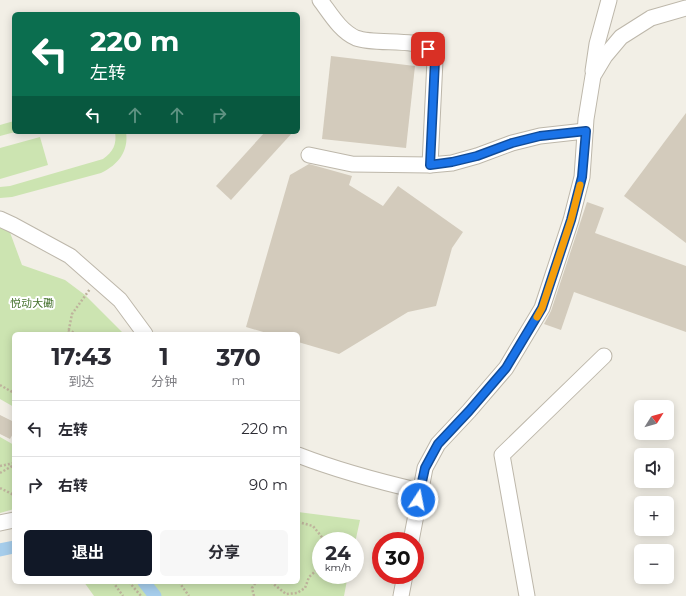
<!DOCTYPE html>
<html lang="zh">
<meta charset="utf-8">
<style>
:root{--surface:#fff;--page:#f7f7f7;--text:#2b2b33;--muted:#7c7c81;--line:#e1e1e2;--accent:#111827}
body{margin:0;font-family:Montserrat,"Noto Sans SC",sans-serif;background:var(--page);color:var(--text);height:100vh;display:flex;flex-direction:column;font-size:15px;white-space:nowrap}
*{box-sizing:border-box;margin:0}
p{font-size:13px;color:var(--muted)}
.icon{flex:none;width:22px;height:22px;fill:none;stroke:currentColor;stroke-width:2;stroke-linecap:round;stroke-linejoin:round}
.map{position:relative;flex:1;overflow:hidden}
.details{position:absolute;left:12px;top:332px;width:288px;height:252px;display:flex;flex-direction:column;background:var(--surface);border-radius:6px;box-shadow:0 2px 10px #0003}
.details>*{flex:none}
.guide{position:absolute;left:12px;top:12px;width:288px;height:122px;border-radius:6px;box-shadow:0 2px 10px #0003;background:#0b6e4f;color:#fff;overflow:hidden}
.needle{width:26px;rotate:53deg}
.controls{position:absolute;left:634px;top:400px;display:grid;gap:8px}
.controls a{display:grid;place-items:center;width:40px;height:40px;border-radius:6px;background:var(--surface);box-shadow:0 2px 10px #0003;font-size:20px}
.speed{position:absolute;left:312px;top:532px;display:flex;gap:8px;font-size:20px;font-weight:700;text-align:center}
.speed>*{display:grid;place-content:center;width:52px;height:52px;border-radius:50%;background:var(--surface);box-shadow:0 2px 10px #0003;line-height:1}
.speed small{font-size:10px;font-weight:400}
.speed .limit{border:6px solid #d22;background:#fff;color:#111}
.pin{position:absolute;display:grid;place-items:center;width:34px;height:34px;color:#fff;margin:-17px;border-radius:8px;box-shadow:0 2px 6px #0006}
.me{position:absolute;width:44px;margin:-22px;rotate:11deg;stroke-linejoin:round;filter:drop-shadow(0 0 3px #0008)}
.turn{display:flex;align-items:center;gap:14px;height:84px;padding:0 12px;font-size:18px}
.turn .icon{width:52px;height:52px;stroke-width:2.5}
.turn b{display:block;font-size:28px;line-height:34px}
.lanes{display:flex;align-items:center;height:38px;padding:0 12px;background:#0003;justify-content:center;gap:20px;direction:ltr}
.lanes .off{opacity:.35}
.eta{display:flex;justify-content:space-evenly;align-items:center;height:68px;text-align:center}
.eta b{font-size:24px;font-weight:700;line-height:28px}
.button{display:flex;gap:8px;margin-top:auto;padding:8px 12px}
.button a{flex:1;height:46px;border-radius:6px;background:var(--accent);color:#fff;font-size:16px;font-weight:700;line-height:46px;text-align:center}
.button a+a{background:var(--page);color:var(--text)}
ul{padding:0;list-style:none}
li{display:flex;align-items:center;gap:12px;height:56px;padding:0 12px;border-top:1px solid var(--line)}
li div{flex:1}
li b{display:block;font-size:15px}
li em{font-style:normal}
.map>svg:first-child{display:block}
.green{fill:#cce4b1}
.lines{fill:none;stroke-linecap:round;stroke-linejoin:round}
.canal{stroke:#a6cdeb;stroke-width:13}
.building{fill:#d3cbbc}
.minor-casing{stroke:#bdb7aa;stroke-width:17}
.path{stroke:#beb39c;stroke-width:2.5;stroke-dasharray:2 2;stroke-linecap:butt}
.minor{stroke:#fff;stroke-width:15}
.route-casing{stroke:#114b97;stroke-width:10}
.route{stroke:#1a73e8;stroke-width:7}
.slow{stroke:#f59e0b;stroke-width:7}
.labels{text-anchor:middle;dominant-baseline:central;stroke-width:4;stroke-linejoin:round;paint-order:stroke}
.park-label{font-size:11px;fill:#45722d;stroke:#fff}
</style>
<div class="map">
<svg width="686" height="596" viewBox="0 0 686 596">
<rect width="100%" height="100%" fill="#f2efe6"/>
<g class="green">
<polygon points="14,121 15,132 0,136 0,125"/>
<path d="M 115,132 L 126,132 C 129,151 118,165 101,173 L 12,197 L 0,198 L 0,187 L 10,186 L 103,159 C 113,152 117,144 115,132 Z"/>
<polygon points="40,137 48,165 0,179 0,148"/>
<polygon points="0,223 8,227 22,265 65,280 85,295 124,334 14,334 14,407 0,399"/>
<polygon points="0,437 14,445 14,509 0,513"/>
<polygon points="298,512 360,520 355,543 355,541 321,541 321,575 348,575 344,596 94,596 84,582 298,582"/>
</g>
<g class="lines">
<g class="canal">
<polyline points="0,550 14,547"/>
<polyline points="144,582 155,596"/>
</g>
</g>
<g class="building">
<polygon points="331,56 415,66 406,148 322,139"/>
<polygon points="686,113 686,243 624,196"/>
<polygon points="265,132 293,132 231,200 216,186"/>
<polygon points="309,164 352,176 349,185 383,206 398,186 463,232 452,248 436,306 408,312 339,354 298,342 298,334 270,334 246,327 290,175"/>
<polygon points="587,202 604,208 595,233 686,266 686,332 574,292 561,330 544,324 551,311"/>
<polygon points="0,415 14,422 14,432 10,439 0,434"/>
</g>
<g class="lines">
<defs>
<g id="minor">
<path d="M 320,0 C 330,13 340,31 356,38 C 374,45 417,38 428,49 C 431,52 433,57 435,60 L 430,165"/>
<polyline points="593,71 597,44 609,0"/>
<polyline points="309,155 352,164 430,165 452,163 477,156 512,143 540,136 585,131"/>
<polyline points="0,219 13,225 70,256 120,300 145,334"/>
<path d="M 298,455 C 339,471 377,481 420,491"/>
<polyline points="0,523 14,520"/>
<polyline points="411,541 425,468 438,444 469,411 506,368 542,308 571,220 582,177 586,119 593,76 605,56 621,37 651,18 686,8"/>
<polyline points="401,596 405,575"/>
<polyline points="527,596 502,455 604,356"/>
</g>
</defs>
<use href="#minor" class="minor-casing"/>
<g class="path">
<polyline points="68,330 77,334"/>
<polyline points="68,334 72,314 90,289"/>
<polyline points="0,385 14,393"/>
<polyline points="0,466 14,463"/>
<polyline points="0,473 14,465"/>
<polyline points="0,488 14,495"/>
<polyline points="298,522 313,526 325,541"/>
<polyline points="113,582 123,596"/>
<polyline points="129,582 141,596"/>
<polyline points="179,582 189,596"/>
<polyline points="271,582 286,594 297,593 305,588 309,577 321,566"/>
<polyline points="254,596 252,588 256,582"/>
</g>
<use href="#minor" class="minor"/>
</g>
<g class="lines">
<defs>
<polyline id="route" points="418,500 425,468 438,444 469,411 506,368 542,308 571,220 582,177 586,131 540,136 512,143 477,156 452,162 430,165 435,60 428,49"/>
</defs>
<use href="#route" class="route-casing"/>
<use href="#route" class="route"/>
<polyline class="slow" points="537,317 542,308 571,220 580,185"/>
</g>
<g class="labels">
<g class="park-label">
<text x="32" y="303">悦动大磡</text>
</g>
</g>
</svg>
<div class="controls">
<a><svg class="needle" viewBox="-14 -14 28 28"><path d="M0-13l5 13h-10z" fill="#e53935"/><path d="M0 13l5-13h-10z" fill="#7c7c81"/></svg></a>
<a><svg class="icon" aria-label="sound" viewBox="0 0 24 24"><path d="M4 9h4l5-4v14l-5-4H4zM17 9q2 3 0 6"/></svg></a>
<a>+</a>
<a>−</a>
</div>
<div class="speed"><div>24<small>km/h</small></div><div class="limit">30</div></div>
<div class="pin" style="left:428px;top:49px;background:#d93025"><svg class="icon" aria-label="arrive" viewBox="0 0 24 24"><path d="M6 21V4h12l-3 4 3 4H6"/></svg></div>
<svg class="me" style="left:418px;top:500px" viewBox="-20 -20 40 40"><circle r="17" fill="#1a73e8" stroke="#fff" stroke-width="3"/><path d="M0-11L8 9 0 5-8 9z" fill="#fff"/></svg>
<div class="guide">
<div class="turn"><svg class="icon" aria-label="left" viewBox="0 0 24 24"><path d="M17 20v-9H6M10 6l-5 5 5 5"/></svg><div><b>220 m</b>左转</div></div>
<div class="lanes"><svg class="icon" aria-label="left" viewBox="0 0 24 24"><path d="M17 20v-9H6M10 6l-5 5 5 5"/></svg><svg class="icon off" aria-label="ahead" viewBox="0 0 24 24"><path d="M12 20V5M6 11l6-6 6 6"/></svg><svg class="icon off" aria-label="ahead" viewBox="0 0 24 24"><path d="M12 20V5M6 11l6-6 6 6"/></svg><svg class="icon off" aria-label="right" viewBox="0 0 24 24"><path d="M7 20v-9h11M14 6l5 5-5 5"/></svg></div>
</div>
<section class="details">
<div class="eta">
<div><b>17:43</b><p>到达</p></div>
<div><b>1</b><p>分钟</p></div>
<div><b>370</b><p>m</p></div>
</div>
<ul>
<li><svg class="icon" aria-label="left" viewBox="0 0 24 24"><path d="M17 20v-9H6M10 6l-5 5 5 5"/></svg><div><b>左转</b></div><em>220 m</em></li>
<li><svg class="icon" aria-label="right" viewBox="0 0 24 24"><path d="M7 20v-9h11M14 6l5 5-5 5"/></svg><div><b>右转</b></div><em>90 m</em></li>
</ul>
<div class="button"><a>退出</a><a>分享</a></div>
</section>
</div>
